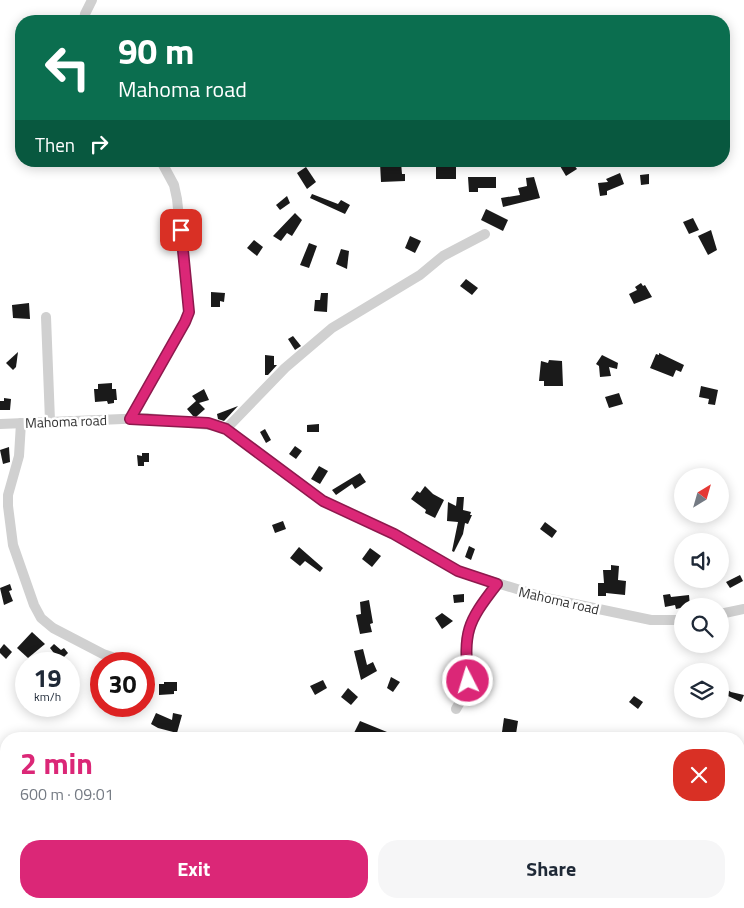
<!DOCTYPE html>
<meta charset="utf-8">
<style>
:root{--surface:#fff;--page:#f6f6f7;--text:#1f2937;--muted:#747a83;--accent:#db2777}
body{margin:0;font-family:"Titillium Web",sans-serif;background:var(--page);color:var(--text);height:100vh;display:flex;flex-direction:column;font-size:19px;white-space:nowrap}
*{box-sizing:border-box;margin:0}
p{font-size:16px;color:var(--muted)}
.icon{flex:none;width:28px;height:28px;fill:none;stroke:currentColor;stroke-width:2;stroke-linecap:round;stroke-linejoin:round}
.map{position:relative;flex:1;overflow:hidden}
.sheet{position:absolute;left:0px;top:732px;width:745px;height:176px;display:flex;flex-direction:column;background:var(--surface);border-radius:20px 20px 0 0;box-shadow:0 2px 12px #0003}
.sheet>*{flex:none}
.guide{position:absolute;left:15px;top:15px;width:715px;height:152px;border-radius:20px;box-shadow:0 2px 12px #0003;background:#0b6e4f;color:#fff;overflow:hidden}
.needle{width:32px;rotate:37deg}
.tools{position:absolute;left:674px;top:468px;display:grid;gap:10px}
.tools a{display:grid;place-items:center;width:55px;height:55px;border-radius:50%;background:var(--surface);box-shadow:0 2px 12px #0003;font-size:25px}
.speed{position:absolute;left:15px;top:652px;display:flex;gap:10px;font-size:25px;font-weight:700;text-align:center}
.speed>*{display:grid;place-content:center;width:65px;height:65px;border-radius:50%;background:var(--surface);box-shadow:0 2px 12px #0003;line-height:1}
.speed small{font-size:12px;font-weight:400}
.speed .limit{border:8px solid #d22;background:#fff;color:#111}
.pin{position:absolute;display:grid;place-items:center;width:42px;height:42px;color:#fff;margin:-21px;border-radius:10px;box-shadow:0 2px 8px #0006}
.me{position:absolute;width:55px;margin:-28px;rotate:355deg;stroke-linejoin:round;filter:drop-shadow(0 0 4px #0008)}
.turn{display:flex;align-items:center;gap:18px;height:105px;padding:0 20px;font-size:22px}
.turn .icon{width:65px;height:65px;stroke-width:2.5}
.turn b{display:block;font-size:35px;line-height:42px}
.then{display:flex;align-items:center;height:48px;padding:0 20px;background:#0003;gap:10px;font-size:19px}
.round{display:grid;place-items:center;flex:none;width:52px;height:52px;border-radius:20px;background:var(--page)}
.headline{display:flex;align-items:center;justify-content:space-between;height:85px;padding:0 20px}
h1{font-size:30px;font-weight:700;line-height:38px;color:var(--accent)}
.button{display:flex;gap:10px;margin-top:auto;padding:10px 20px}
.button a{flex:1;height:58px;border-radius:20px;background:var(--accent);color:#fff;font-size:20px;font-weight:700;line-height:58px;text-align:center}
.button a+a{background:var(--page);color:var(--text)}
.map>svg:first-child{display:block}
.building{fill:#1a1a1a}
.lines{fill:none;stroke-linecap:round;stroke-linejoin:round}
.minor{stroke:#d0d0d0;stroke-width:10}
.route-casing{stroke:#8e194d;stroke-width:12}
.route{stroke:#db2777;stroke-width:9}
.labels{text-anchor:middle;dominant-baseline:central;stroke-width:5;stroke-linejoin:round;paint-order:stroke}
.street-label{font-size:14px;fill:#333;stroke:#fff}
</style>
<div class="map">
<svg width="744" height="908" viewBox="0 0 744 908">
<rect width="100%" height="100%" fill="#fff"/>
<g class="building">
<polygon points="557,161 571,161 577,169 566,176"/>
<polygon points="401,162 402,174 405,174 405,181 381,182 380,163"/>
<polygon points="306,167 316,182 307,189 297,173"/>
<rect x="436" y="167" width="20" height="12"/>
<polygon points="620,173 624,184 607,191 607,195 600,196 598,183 608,182 606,179"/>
<polygon points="649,174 649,184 641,185 640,175"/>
<polygon points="468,177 496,177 496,188 478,188 478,192 469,192"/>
<polygon points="534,177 540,198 503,207 501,198 520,195 518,188 527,186 526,178"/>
<polygon points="312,194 338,204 341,200 350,205 345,214 310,198"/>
<polygon points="287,196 290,203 280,210 276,205"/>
<polygon points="486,209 508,220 503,231 481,220"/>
<polygon points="295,213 302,220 292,236 287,233 281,241 273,236"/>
<polygon points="693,218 699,230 689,234 683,222"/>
<polygon points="711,230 717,250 708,255 698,236"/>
<polygon points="410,236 421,241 415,253 405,248"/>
<polygon points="254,240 263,247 257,256 247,248"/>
<polygon points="309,243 317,246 309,268 300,265"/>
<polygon points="341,249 349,251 347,269 336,264"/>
<polygon points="466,279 478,288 472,295 460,286"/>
<polygon points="641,283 643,286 645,285 652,297 634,304 629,294 637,290 635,287"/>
<polygon points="211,292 225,293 224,302 220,301 220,307 211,307"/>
<polygon points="321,293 328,293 327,312 314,311 315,300 320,300"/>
<polygon points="29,303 30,319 13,318 12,305"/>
<polygon points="293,336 301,346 295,350 288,339"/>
<polygon points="18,352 16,367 13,370 6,363"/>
<polygon points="659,353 684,365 681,372 676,370 673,377 650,368 656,354 659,355"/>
<polygon points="265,355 274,356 274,365 277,365 268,375 265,375"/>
<polygon points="602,355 618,363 617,369 609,367 611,376 600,377 599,366 596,364"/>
<polygon points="549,360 562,361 563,386 544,386 544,381 539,381 541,361 548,363"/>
<polygon points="112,383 112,389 116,389 117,400 114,400 114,403 108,404 107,401 95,402 94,389 98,389 98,384"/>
<polygon points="701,386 718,390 715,405 708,404 709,399 699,397"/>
<polygon points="204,389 209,400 199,403 205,409 196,417 193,416 187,409 196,401 192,396"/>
<polygon points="619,393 623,404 609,408 605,397"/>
<polygon points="4,398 11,399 10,410 0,410 0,401 4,401"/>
<polygon points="238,406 224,421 218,419 217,414"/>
<polygon points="319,424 319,432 307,432 307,425"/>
<polygon points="265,429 271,440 266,443 260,432"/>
<polygon points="295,446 302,451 296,459 289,454"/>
<polygon points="9,447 10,462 3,464 0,450"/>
<polygon points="142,453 149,453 149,462 144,462 144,466 138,466 137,455 142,456"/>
<polygon points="319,466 328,471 320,484 311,479"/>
<polygon points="360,473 366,482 355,489 352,484 336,495 332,490"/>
<polygon points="425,486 433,494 444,500 435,518 425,513 426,510 411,499 417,491 420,493"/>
<polygon points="457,497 464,497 463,510 471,512 470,515 472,515 468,524 465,523 463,534 454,552 452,551 458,522 447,521 448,502 456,506"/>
<polygon points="283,521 286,529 275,533 272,525"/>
<polygon points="545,522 557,531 552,538 540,529"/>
<polygon points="469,546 475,549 471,560 465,557"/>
<polygon points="299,547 323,568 320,572 305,561 300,566 290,558"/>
<polygon points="370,548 381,556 372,567 362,559"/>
<polygon points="611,565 619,566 618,580 626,581 625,595 606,593 606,596 598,596 598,583 604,583 603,570 611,570"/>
<polygon points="740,575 743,581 730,588 726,582"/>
<polygon points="10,584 12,590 9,591 13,601 4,605 0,588"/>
<polygon points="464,594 464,602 454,603 453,595"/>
<polygon points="670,594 671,597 689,595 690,606 676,609 675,605 665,607 663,595"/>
<polygon points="369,600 373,623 370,624 372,632 360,634 356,615 361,614 360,602"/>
<polygon points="442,613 453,621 442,629 435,618"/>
<polygon points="32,632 45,644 28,658 17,648"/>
<polygon points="4,644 12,652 6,659 0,653 0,649"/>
<polygon points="54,644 61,650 64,648 68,653 60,661 50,648"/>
<polygon points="363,649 367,665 373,662 377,671 361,680 354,651"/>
<polygon points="391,677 400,682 393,692 387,688"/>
<polygon points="323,680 327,688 315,695 310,686"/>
<polygon points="164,682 177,682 177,691 174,691 174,694 159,695 159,684 164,684"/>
<polygon points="720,685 731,692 744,695 741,702 728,696 725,700 720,696"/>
<polygon points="348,688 358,697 351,705 341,697"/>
<polygon points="634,696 643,702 638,709 629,702"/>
<polygon points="156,713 172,720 173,713 182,715 177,733 158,728 151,724"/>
<polygon points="504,718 518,721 516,734 502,732"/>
<polygon points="360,721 387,732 384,739 372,739 363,735 361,739 351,739"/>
</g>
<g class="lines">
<g class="minor">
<polyline points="84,21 85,14 92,0"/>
<polyline points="46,317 50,421"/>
<polyline points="130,419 185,322 189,312 177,199 174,185 161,161"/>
<polyline points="21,423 19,456 8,495 8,506 13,545 34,605 41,618 53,628 103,654 133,664"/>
<polyline points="0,424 147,418 218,426 226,429 323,501 394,534 458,571 546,598 651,620 682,620"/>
<polyline points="226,429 285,368 332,328 420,275 443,256 485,234"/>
<polyline points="720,614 744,609"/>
<path d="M 456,709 C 474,680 464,675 466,646 C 467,621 482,603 497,584"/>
</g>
</g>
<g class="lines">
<defs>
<path id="route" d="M 181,230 L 189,312 L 185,322 L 130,419 L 208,423 L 226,429 L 323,501 L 394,534 L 458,571 L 497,584 C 466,624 464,631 468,681"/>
</defs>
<use href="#route" class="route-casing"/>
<use href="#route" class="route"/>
</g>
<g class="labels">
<g class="street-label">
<text transform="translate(66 421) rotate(-2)">Mahoma road</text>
<text transform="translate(559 600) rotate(13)">Mahoma road</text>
</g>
</g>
</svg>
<div class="tools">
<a><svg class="needle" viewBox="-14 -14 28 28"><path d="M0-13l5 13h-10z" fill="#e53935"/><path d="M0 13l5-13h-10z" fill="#747a83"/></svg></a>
<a><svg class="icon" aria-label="sound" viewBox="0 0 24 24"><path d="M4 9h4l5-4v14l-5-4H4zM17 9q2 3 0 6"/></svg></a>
<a><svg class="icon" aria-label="search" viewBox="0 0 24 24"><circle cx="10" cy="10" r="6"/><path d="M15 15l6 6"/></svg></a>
<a><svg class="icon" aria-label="layers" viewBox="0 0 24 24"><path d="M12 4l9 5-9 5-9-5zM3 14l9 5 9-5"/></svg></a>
</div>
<div class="speed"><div>19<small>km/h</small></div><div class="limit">30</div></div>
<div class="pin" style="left:181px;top:230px;background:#d93025"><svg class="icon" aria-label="arrive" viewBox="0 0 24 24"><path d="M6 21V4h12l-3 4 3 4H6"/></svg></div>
<svg class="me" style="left:468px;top:681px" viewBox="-20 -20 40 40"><circle r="17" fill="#db2777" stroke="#fff" stroke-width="3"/><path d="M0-11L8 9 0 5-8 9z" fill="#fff"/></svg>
<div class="guide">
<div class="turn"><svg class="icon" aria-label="left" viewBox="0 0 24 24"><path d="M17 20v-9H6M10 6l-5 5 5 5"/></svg><div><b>90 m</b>Mahoma road</div></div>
<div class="then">Then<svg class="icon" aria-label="right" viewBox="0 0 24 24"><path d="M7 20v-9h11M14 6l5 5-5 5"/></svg></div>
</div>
<section class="sheet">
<div class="headline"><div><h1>2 min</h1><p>600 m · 09:01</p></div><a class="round" style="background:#d93025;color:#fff"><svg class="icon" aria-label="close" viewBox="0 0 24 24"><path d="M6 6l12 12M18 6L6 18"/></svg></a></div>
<div class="button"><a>Exit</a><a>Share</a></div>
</section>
</div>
